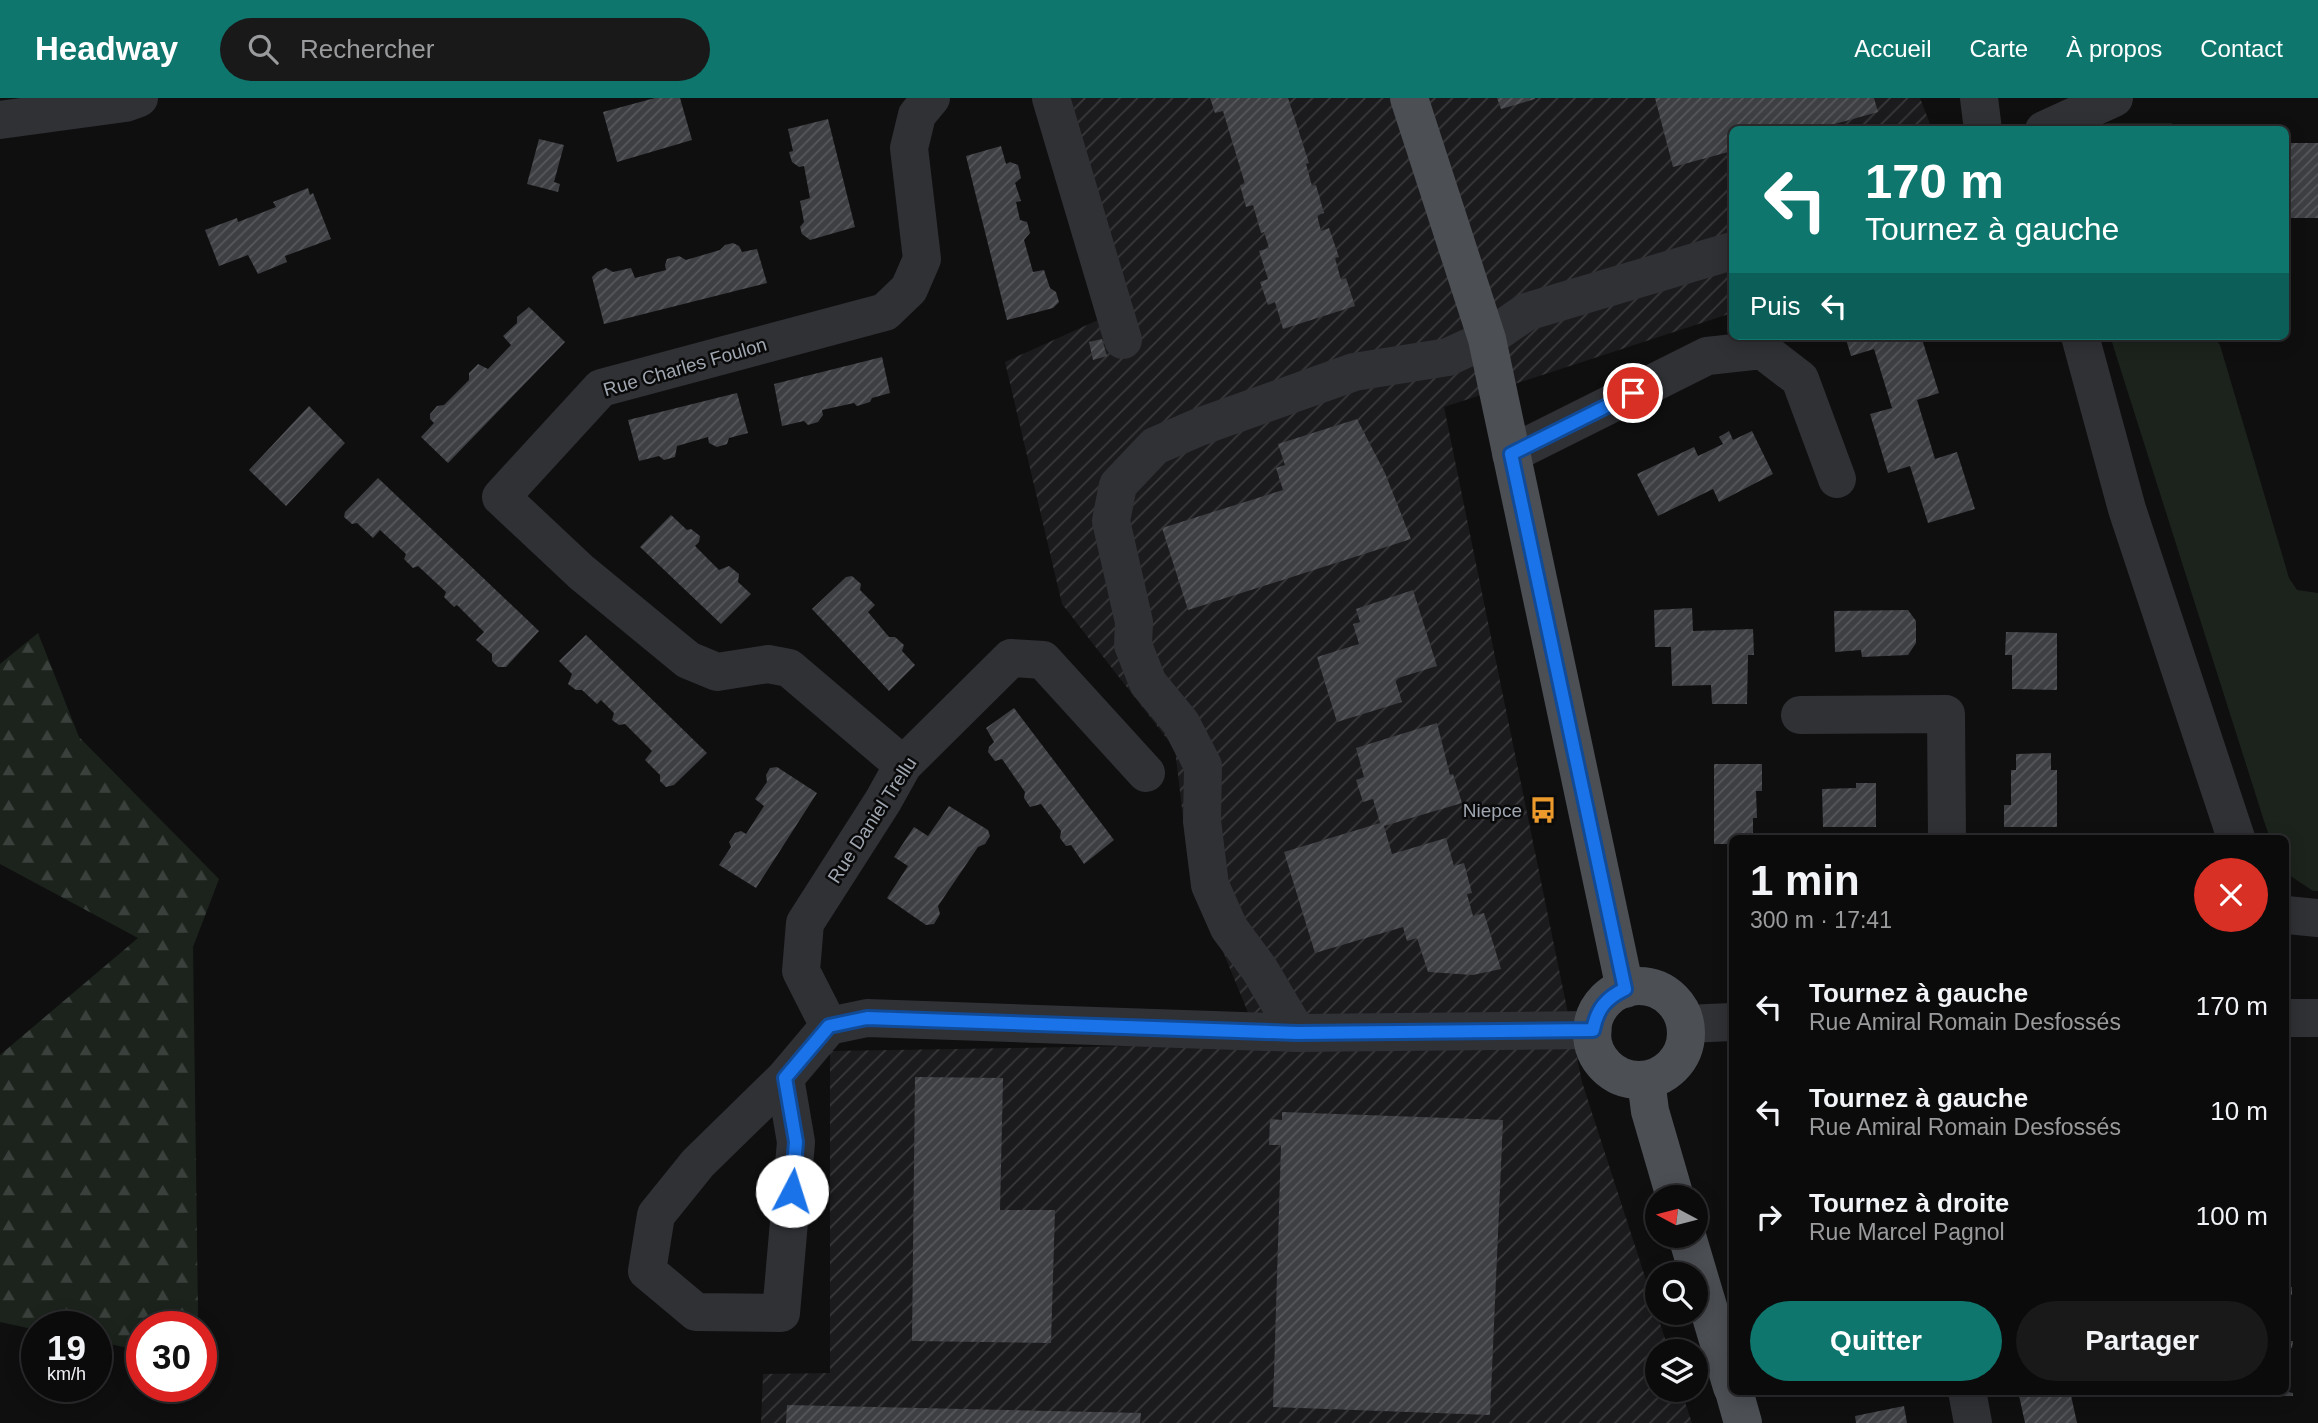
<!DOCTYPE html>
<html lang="fr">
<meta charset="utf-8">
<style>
:root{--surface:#0b0b0c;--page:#19191a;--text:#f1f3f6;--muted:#9a9b9d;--line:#2b2b2d;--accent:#0f766e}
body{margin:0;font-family:Arial,sans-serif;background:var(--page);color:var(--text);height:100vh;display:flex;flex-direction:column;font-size:26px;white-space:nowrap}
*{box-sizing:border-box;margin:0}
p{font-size:23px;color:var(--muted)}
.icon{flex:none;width:38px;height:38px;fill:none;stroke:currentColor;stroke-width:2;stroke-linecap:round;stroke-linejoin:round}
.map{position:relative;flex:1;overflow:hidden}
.details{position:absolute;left:1729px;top:737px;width:560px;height:560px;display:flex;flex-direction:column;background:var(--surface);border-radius:10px;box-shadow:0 4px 18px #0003,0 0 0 2px var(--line)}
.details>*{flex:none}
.top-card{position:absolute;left:1729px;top:28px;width:560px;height:214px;border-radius:10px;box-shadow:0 4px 18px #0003,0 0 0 2px var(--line);background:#0f766e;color:#fff;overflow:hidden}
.needle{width:46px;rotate:277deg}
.tools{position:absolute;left:1645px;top:1087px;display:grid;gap:14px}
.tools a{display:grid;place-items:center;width:63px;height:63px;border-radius:50%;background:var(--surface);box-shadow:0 4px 18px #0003,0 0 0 2px var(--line);font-size:35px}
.speed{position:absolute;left:21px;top:1213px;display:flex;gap:14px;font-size:35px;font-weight:700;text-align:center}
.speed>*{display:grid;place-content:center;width:91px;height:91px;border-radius:50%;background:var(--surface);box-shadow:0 4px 18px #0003,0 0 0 2px var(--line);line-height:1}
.speed small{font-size:18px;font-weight:400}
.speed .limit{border:10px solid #d22;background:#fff;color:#111}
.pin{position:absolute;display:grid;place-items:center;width:60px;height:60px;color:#fff;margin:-30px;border:4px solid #fff;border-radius:50%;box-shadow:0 2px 7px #0007}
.me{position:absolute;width:77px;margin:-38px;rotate:5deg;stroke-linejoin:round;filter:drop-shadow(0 0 5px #0008)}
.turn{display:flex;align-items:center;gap:24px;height:147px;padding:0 21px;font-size:32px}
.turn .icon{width:91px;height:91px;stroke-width:2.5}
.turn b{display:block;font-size:49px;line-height:60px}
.then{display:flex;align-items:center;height:66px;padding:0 21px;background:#0003;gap:14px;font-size:26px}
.round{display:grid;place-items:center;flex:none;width:74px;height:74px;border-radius:37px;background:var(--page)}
.headline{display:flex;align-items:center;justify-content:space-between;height:119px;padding:0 21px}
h1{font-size:42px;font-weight:700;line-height:52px}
.primary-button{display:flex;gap:14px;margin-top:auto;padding:14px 21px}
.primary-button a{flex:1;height:80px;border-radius:42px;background:var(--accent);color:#fff;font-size:28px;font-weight:700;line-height:80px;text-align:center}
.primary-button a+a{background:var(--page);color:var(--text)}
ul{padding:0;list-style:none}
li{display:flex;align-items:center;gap:21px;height:105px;padding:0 21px}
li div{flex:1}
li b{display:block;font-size:26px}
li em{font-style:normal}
header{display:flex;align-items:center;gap:42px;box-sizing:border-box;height:98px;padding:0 35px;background:var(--accent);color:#fff}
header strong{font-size:33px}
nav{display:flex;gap:38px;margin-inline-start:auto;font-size:24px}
.search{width:490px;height:63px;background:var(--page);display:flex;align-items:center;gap:18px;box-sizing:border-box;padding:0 24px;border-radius:38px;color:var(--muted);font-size:26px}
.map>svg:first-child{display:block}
.industrial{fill:url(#industrial-furrows)}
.green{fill:#1c231c}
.forest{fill:url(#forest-firs)}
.building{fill:url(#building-hatch)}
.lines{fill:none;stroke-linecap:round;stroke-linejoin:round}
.minor{stroke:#303135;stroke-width:38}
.major{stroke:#4c4f54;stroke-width:38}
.route-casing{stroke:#114b97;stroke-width:18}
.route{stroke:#1a73e8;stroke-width:12}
.labels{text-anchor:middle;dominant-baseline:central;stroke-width:5;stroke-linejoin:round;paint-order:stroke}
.street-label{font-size:19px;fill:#a0a7b1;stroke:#0a0a0b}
.poi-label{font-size:19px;fill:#a0a7b1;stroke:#0a0a0b;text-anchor:end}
</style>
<header>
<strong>Headway</strong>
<div class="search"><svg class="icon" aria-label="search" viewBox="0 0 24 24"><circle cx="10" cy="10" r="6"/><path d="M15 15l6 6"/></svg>Rechercher</div>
<nav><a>Accueil</a><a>Carte</a><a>À propos</a><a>Contact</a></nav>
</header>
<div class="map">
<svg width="2318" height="1325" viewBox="0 0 2318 1325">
<defs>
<pattern id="industrial-furrows" width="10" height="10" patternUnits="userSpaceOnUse" patternTransform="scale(1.75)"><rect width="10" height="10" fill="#1b1b1d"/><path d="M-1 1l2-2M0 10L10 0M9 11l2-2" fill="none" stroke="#39393b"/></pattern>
<pattern id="forest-firs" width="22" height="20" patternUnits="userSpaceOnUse" patternTransform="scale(1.75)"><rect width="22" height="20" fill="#1c231c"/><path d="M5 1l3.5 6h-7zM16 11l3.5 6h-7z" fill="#3a403b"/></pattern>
<pattern id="building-hatch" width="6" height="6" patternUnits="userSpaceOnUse" patternTransform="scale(1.75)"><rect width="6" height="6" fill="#3e3f43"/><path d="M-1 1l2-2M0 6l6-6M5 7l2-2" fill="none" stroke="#57585c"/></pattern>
</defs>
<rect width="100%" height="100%" fill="#0f0f10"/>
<polygon class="industrial" points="1034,0 1920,0 1932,31 1732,32 1732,215 1444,309 1582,984 1669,1253 1657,1253 1657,1292 1681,1292 1692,1325 761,1325 763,1276 830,1275 830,953 1261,946 1189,771 1175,651 1062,506 1005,264 1098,222"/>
<g class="green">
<polygon points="2107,25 2172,25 2172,31 2090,32"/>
<polygon points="2110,238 2213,238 2220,247 2289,480 2297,492 2318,495 2318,793 2313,793 2286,775 2286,740 2270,740 2265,726"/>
</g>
<polygon class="forest" points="38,535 79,639 219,781 193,849 198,1218 190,1228 142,1228 142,1253 96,1243 96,1228 37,1228 37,1232 0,1224 0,957 138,840 0,766 0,566"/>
<g class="building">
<polygon points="655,0 680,0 692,42 617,64 603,14"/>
<polygon points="1210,0 1288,0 1309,65 1306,66 1312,88 1316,87 1324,115 1317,117 1321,133 1329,130 1339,159 1335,160 1341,182 1346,180 1355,208 1283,231 1275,204 1268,207 1260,184 1268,181 1259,153 1269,150 1264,134 1261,135 1253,107 1246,109 1240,87 1245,86 1223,13 1215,15"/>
<polygon points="1497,0 1535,0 1535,1 1501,11"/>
<polygon points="1655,0 1874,0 1878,14 1813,32 1732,32 1732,53 1673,69"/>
<polygon points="828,21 855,129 810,142 802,136 800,129 804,124 800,103 810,100 804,68 799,69 792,64 789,54 793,53 788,31"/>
<polygon points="539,41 564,47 554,84 560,86 558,94 527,86"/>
<rect x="2286" y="45" width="32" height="75"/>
<polygon points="1001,48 1006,66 1010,64 1018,67 1021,80 1015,85 1021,103 1016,104 1020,122 1027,124 1030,135 1024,142 1033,174 1044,172 1050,190 1056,194 1059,204 1053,210 1007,222 966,58"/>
<polygon points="308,90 310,97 313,95 331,141 285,158 287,164 258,176 248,157 219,168 205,132 237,120 238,124 276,109 273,104"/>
<polygon points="733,145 739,148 742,154 757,151 767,185 604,226 592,179 597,174 606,170 613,174 631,170 635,180 666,172 665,167 667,161 679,158 686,162 720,152 725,147"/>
<polygon points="529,209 565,244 448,365 421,339 434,325 430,321 430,316 437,308 444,307 469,282 469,275 478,266 488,271 511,247 503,238 517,225 517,219"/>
<polygon points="1845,238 1897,238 1898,244 1921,238 1939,295 1917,302 1935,361 1957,354 1975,411 1928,425 1910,368 1888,375 1870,316 1892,310 1874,251 1851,258"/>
<polygon points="1102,241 1107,258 1093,262 1089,244"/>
<polygon points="882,259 890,295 872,300 870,304 857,308 854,305 822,312 823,317 818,324 808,327 804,323 782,328 774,286"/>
<polygon points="737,295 748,335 729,340 727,346 717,349 709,345 708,339 677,348 675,359 664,362 659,358 639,363 628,322"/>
<polygon points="309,308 345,345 286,408 249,372"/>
<polygon points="1357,321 1385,375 1411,441 1188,512 1162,430 1283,392 1276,370 1285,367 1278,346"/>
<polygon points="1729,333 1733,342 1752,333 1773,376 1719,404 1713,391 1658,418 1637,376 1694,349 1698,358 1723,346 1719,339"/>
<polygon points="378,380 539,533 506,569 498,569 492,563 492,556 476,542 484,534 457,507 454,509 444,499 446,494 418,468 413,470 404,461 406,456 380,432 373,440 357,425 352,426 344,419 345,414"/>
<polygon points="671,417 687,432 691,431 700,438 699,444 695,448 719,472 729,468 739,476 738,484 751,496 721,526 640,449"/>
<polygon points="852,478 861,486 860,492 875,507 868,514 889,539 895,539 904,547 902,553 915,567 889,593 812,511 846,479"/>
<polygon points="1413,492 1437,568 1395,581 1402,604 1337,624 1317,559 1359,546 1353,526 1360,524 1356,511"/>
<polygon points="1692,510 1693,533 1753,531 1754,557 1748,557 1747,606 1712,606 1711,587 1672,588 1671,549 1655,549 1654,512"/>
<polygon points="1908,512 1916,523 1916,545 1908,557 1862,559 1861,552 1835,554 1834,513"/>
<polygon points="2006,534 2057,535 2057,592 2012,591 2012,557 2005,557"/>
<polygon points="586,537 707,655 674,687 666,689 660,683 660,677 645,662 652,653 625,626 619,627 612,622 614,615 601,602 597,606 582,592 576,592 568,586 572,576 559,563"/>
<polygon points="1014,610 1114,742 1084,766 1071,747 1066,748 1060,740 1061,733 1041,706 1030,709 1024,700 1025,694 1002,661 995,663 988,654 989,649 994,644 986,630"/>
<polygon points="1437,625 1450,677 1453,676 1462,705 1384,728 1392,756 1446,740 1454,768 1464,765 1472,795 1467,796 1473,818 1484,815 1501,871 1473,877 1428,874 1417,840 1407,843 1403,829 1315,855 1284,754 1380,725 1373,701 1363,704 1356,682 1364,679 1356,650"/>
<polygon points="2051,655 2051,672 2057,672 2057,729 2004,729 2004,707 2011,707 2011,672 2016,672 2016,656"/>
<polygon points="1714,666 1762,666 1762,693 1756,693 1757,720 1753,720 1753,740 1732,740 1732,746 1714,746"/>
<polygon points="777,669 817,695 756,790 719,767 731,749 729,744 735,735 741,733 746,736 764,708 755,701 767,684 766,677 770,670"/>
<polygon points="1856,685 1876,685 1876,729 1823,729 1822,691 1856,690"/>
<polygon points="949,708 988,732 990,738 985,746 978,749 938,808 940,816 934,826 926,827 887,800 908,768 894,759 914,729 928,738"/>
<polygon points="915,979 1003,980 1000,1112 1055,1112 1051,1245 912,1243"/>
<polygon points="2288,1007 2291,1007 2291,1060 2286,1060 2286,1012"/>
<polygon points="1282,1014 1503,1022 1490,1317 1273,1309 1281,1047 1269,1047 1270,1021 1282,1022"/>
<rect x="2286" y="1189" width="6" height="8"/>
<polygon points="2286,1228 2288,1228 2288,1243 2293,1243 2292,1250 2286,1250"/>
<polygon points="2286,1253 2288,1253 2288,1294 2293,1295 2293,1298 2239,1298 2239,1293 2286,1293"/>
<polygon points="2018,1293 2070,1293 2077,1325 2025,1325"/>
<polygon points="787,1307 1141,1315 1140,1325 786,1325"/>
<polygon points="1904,1308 1907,1325 1856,1325 1855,1318"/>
</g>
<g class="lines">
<g class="minor">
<polyline points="1051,0 1123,242"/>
<polyline points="1979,0 1983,32"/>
<polyline points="0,22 125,5 139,0"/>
<polyline points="2044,32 2114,0"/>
<polyline points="2080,238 2127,411 2236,740"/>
<polyline points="1511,356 1707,258 1762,252 1800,281 1837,381"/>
<polyline points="1800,617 1946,616 1947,740"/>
<polyline points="903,667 789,570 768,566 717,574 688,562 581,474 501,399 601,290 885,214 909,191 922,161 909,50 917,17 931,0"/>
<polyline points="2286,817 2318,820"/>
<polyline points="2286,920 2318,920"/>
<polyline points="1686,926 1732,924"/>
<polyline points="829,928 801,873 805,825 883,703 903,667 1011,560 1043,562 1146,675"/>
<polyline points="1297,935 1260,872 1229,830 1210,787 1202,723 1203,668 1181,625 1148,585 1133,547 1134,524 1111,423 1118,387 1155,348 1199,329 1354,274 1448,259 1487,241 1526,214 1732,153"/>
<polyline points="785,980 796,1044 781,1215 696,1214 647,1173 656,1117 698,1065 785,980 829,928 867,920 1297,935 1593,932"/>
<polyline points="1967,1293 1973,1325"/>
</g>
<g class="major">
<polyline points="1409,0 1487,241 1625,891"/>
<circle cx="1639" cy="935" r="47"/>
<polyline points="1646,982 1650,1013 1675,1099"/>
<polyline points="1687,1138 1732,1289"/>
<polyline points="1734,1293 1743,1325"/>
</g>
</g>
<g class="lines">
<defs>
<path id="route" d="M 792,1093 L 796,1044 L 785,980 L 829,928 L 867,920 L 1297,935 L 1593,932 C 1597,911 1606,900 1625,891 L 1511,356 L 1633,295"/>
</defs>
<use href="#route" class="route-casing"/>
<use href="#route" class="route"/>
</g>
<defs>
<symbol id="bus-bare" viewBox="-9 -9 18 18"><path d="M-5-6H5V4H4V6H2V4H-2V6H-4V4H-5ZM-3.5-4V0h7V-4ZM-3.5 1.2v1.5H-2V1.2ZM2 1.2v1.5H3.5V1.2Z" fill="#ec9a2c" stroke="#0a0a0b" stroke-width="2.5" paint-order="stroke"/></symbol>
</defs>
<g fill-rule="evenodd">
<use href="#bus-bare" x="1524" y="693" width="38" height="38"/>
</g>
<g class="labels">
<g class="street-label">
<text transform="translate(685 269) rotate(-16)">Rue Charles Foulon</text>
<text transform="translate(872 722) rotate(-57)">Rue Daniel Trellu</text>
</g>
<g class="poi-label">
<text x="1522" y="712">Niepce</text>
</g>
</g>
</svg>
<div class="tools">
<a><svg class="needle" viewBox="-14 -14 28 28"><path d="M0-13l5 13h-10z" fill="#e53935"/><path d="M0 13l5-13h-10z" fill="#9a9b9d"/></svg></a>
<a><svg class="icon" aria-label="search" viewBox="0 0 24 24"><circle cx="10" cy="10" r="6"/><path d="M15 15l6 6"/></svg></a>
<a><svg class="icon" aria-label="layers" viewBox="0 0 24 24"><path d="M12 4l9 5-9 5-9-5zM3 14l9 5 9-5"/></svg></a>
</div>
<div class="speed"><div>19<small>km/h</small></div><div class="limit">30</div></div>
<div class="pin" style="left:1633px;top:295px;background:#d93025"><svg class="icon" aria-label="arrive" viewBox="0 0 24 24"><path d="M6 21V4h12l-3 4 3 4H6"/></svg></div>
<svg class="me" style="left:792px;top:1093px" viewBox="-20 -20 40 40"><circle r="19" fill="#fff"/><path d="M0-13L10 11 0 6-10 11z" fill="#1a73e8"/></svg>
<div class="top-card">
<div class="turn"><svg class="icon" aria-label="left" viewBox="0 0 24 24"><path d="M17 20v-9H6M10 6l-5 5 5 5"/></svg><div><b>170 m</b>Tournez à gauche</div></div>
<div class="then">Puis<svg class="icon" aria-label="left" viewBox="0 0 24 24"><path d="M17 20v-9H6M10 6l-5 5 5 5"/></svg></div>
</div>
<section class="details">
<div class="headline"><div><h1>1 min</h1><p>300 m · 17:41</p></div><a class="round" style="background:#d93025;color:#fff"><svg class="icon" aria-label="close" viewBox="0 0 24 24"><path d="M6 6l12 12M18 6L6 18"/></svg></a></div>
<ul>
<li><svg class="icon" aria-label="left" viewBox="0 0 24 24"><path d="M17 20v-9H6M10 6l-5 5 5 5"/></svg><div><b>Tournez à gauche</b><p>Rue Amiral Romain Desfossés</p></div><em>170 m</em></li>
<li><svg class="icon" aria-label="left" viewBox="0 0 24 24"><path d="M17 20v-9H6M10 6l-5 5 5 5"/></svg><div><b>Tournez à gauche</b><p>Rue Amiral Romain Desfossés</p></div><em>10 m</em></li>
<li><svg class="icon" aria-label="right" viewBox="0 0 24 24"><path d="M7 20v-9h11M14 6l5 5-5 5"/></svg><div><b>Tournez à droite</b><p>Rue Marcel Pagnol</p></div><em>100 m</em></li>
</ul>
<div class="primary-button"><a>Quitter</a><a>Partager</a></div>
</section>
</div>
